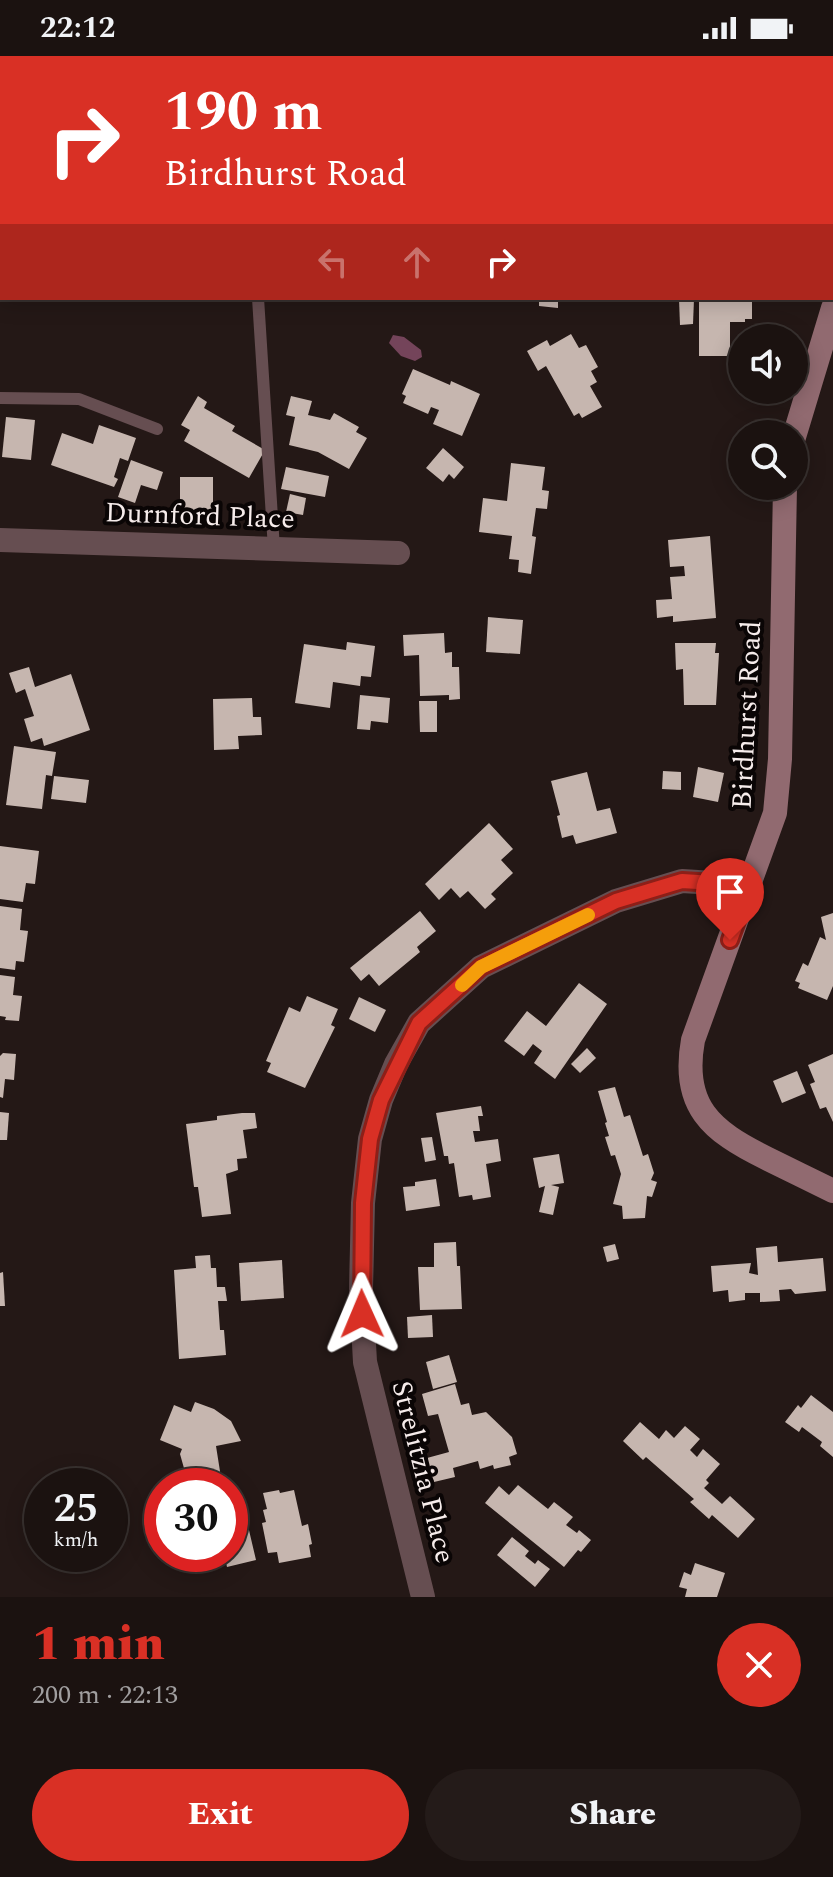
<!DOCTYPE html>
<meta charset="utf-8">
<style>
:root{--surface:#1b1210;--page:#241b19;--text:#f1f3f6;--muted:#a09e9f;--line:#393230;--accent:#d93025}
body{margin:0;font-family:Spectral,serif;background:var(--page);color:var(--text);height:100vh;display:flex;flex-direction:column;font-size:30px;white-space:nowrap}
*{box-sizing:border-box;margin:0}
p{font-size:26px;color:var(--muted)}
.icon{flex:none;width:44px;height:44px;fill:none;stroke:currentColor;stroke-width:2;stroke-linecap:round;stroke-linejoin:round}
.map{position:relative;height:1541px;overflow:hidden}
.sheet{display:flex;flex-direction:column;background:var(--surface);flex:1}
.sheet>*{flex:none}
.top-card{position:absolute;left:0px;top:0px;width:834px;height:244px;box-shadow:0 4px 20px #0003,0 0 0 2px var(--line);background:#d93025;color:#fff;overflow:hidden}
.fabs{position:absolute;left:728px;top:268px;display:grid;gap:16px}
.fabs a{display:grid;place-items:center;width:80px;height:80px;border-radius:50%;background:var(--surface);box-shadow:0 4px 20px #0003,0 0 0 2px var(--line);font-size:40px}
.speed{position:absolute;left:24px;top:1412px;display:flex;gap:16px;font-size:40px;font-weight:700;text-align:center}
.speed>*{display:grid;place-content:center;width:104px;height:104px;border-radius:50%;background:var(--surface);box-shadow:0 4px 20px #0003,0 0 0 2px var(--line);line-height:1}
.speed small{font-size:20px;font-weight:400}
.speed .limit{border:12px solid #d22;background:#fff;color:#111}
.pin{position:absolute;display:grid;place-items:center;width:68px;height:68px;color:#fff;margin:-82px -34px;border-radius:50% 50% 50% 0;rotate:-45deg;box-shadow:0 0 8px #0007}
.pin .icon{rotate:45deg}
.me{position:absolute;width:88px;margin:-44px;rotate:359deg;stroke-linejoin:round;filter:drop-shadow(0 0 6px #0008)}
.turn{display:flex;align-items:center;gap:28px;height:168px;padding:0 32px;font-size:36px}
.turn .icon{width:104px;height:104px;stroke-width:2.5}
.turn b{display:block;font-size:56px;line-height:68px}
.lanes{display:flex;align-items:center;height:76px;padding:0 32px;background:#0003;justify-content:center;gap:40px;direction:ltr}
.lanes .off{opacity:.35}
.round{display:grid;place-items:center;flex:none;width:84px;height:84px;border-radius:42px;background:var(--page)}
.summary{display:flex;align-items:center;justify-content:space-between;height:136px;padding:0 32px}
h1{font-size:48px;font-weight:800;line-height:60px;color:var(--accent)}
.button{display:flex;gap:16px;margin-top:auto;padding:16px 32px}
.button a{flex:1;height:92px;border-radius:48px;background:var(--accent);color:#fff;font-size:32px;font-weight:800;line-height:92px;text-align:center}
.button a+a{background:var(--page);color:var(--text)}
.status{display:flex;justify-content:space-between;align-items:center;height:56px;padding:0 40px;background:var(--surface);direction:ltr}
.status svg{height:22px;fill:currentColor}
.map>svg:first-child{display:block}
.water{fill:#74445a}
.building{fill:#c6b6af}
.lines{fill:none;stroke-linecap:round;stroke-linejoin:round}
.lane{stroke:#664e51;stroke-width:12}
.street{stroke:#664e51;stroke-width:24}
.secondary{stroke:#916a70;stroke-width:24}
.route-casing{stroke:#8d1f18;stroke-width:20}
.route{stroke:#d93025;stroke-width:14}
.slow{stroke:#f59e0b;stroke-width:14}
.labels{text-anchor:middle;dominant-baseline:central;stroke-width:8;stroke-linejoin:round;paint-order:stroke}
.street-label{font-size:28px;fill:#f6eceb;stroke:#0a0505}
</style>
<div class="status"><b>22:12</b><svg viewBox="0 0 49 12"><path d="M0 12V9h3v3zM5 12V6h3v6zM10 12V3h3v9zM15 12V0h3v12zM26 1h20v11H26zM47 4h2v5h-2z"/></svg></div>
<div class="map">
<svg width="833" height="1541" viewBox="0 0 833 1541">
<rect width="100%" height="100%" fill="#241816"/>
<polygon class="water" points="393,279 404,281 421,294 422,301 415,305 401,300 389,287"/>
<g class="building">
<polygon points="539,242 558,242 558,252 539,250"/>
<polygon points="699,242 752,242 752,263 745,263 745,266 730,266 730,300 699,300"/>
<polygon points="679,243 694,243 693,268 680,269"/>
<polygon points="571,278 579,292 586,289 598,311 591,315 597,326 590,330 602,351 582,362 579,357 574,360 546,310 538,315 527,295 547,284 550,290"/>
<polygon points="413,313 450,329 451,325 480,338 462,380 433,368 439,354 431,351 428,358 403,347 406,340 402,338"/>
<polygon points="198,340 207,346 204,352 235,370 232,375 265,394 249,422 184,385 190,374 181,369"/>
<polygon points="291,340 312,345 308,359 330,364 334,357 359,371 356,376 367,382 349,413 318,396 289,389 295,361 286,359"/>
<polygon points="6,361 35,364 31,404 2,401"/>
<polygon points="99,369 136,382 128,405 120,402 114,421 118,423 114,431 51,409 62,377 93,388"/>
<polygon points="443,392 464,411 454,423 449,418 443,426 426,412"/>
<polygon points="131,404 163,416 157,434 141,429 135,447 118,441"/>
<polygon points="511,407 545,411 542,434 549,435 547,453 536,452 532,480 536,481 531,518 518,516 519,504 509,503 512,480 479,476 483,442 507,445"/>
<polygon points="286,411 329,420 325,441 281,433"/>
<polygon points="180,421 213,421 213,458 180,459"/>
<polygon points="290,438 306,442 303,459 286,456"/>
<polygon points="710,480 716,562 673,566 673,560 657,562 656,544 672,543 670,521 685,520 684,510 670,511 668,484"/>
<polygon points="488,561 523,564 520,598 486,596"/>
<polygon points="444,577 445,597 452,596 452,611 459,611 460,643 449,644 449,639 420,640 419,599 404,600 403,579"/>
<polygon points="347,586 375,590 371,621 361,620 360,630 333,626 330,652 295,647 304,588 346,594"/>
<polygon points="675,587 716,587 715,597 719,597 716,649 684,649 683,613 676,614"/>
<polygon points="29,611 35,631 71,618 90,674 44,690 42,682 31,686 24,663 34,660 25,633 16,637 9,617"/>
<polygon points="360,639 390,642 388,667 371,665 370,674 357,673"/>
<polygon points="252,642 253,661 261,661 262,679 238,680 239,693 214,694 213,643"/>
<polygon points="419,645 437,645 437,676 420,676"/>
<polygon points="14,690 56,696 52,720 46,719 42,753 6,749"/>
<polygon points="698,711 724,717 718,746 693,741"/>
<polygon points="663,715 681,716 681,734 662,733"/>
<polygon points="587,716 597,755 610,752 617,777 576,788 573,779 562,782 557,760 560,759 551,725"/>
<polygon points="54,720 89,724 86,747 51,743"/>
<polygon points="489,767 513,793 501,804 513,817 491,838 496,843 485,853 468,835 460,842 451,832 439,844 425,828"/>
<polygon points="0,790 39,795 35,828 26,827 23,846 0,843"/>
<polygon points="0,850 22,853 20,874 28,875 24,906 16,905 15,914 0,912"/>
<polygon points="420,855 436,875 417,891 420,896 379,930 369,918 361,925 350,912"/>
<polygon points="833,857 833,930 827,944 798,932 800,927 795,925 803,907 808,910 820,881 826,884 821,861"/>
<polygon points="0,919 15,921 13,939 22,940 19,965 5,964 6,961 0,960"/>
<polygon points="579,927 607,948 555,1023 534,1007 542,995 533,988 524,1000 504,985 527,955 546,970"/>
<polygon points="307,940 338,953 331,969 335,971 305,1032 267,1016 271,1007 266,1005 289,951 300,956"/>
<polygon points="359,941 386,954 375,976 349,963"/>
<polygon points="587,992 596,1002 580,1017 571,1008"/>
<polygon points="3,997 16,998 14,1024 5,1023 3,1042 0,1041 0,1000"/>
<polygon points="833,998 833,1066 826,1051 820,1053 810,1028 815,1026 808,1009"/>
<polygon points="797,1015 806,1037 782,1047 773,1025"/>
<polygon points="615,1031 624,1061 630,1059 643,1100 648,1098 654,1117 651,1124 657,1126 652,1141 647,1140 645,1162 623,1163 622,1150 613,1148 621,1118 615,1099 611,1100 605,1081 609,1080 605,1067 607,1066 598,1035"/>
<polygon points="481,1050 483,1060 478,1060 480,1075 473,1075 475,1086 498,1083 501,1105 486,1108 491,1141 473,1144 472,1139 459,1141 454,1107 449,1108 448,1100 444,1100 436,1057"/>
<polygon points="0,1056 9,1057 7,1084 0,1084"/>
<polygon points="242,1057 255,1057 257,1072 243,1074 247,1102 237,1103 238,1114 226,1118 231,1158 202,1161 198,1131 194,1131 186,1068 217,1064 217,1060"/>
<polygon points="432,1081 436,1104 425,1106 421,1082"/>
<polygon points="559,1098 564,1127 551,1129 559,1131 553,1159 539,1156 545,1130 539,1132 533,1102"/>
<polygon points="436,1123 440,1150 406,1155 403,1131 415,1130 415,1126"/>
<polygon points="456,1186 457,1210 460,1210 462,1253 420,1254 418,1211 434,1211 434,1187"/>
<polygon points="615,1188 619,1203 607,1206 603,1191"/>
<polygon points="777,1190 778,1206 823,1202 826,1235 795,1238 791,1233 779,1234 780,1245 760,1246 760,1237 745,1237 745,1244 729,1246 728,1234 713,1236 711,1210 751,1207 749,1217 758,1219 756,1192"/>
<polygon points="210,1199 211,1212 216,1212 217,1231 225,1231 227,1245 218,1245 220,1274 224,1274 226,1299 179,1303 174,1214 196,1212 195,1200"/>
<polygon points="282,1204 284,1242 241,1245 239,1207"/>
<polygon points="3,1216 5,1250 0,1250 0,1217"/>
<polygon points="432,1259 433,1281 408,1282 407,1261"/>
<polygon points="449,1299 457,1326 433,1333 426,1306"/>
<polygon points="455,1328 461,1349 469,1347 472,1359 486,1356 512,1381 517,1398 509,1401 511,1409 494,1413 493,1409 480,1413 478,1405 453,1412 455,1421 434,1426 427,1402 449,1396 438,1358 428,1360 422,1338"/>
<polygon points="811,1339 833,1356 833,1401 820,1390 822,1386 802,1371 799,1376 785,1366 798,1349 801,1352"/>
<polygon points="195,1346 214,1353 231,1365 241,1385 216,1390 222,1428 189,1430 180,1398 182,1393 160,1384 174,1349 191,1356"/>
<polygon points="640,1366 659,1383 666,1374 674,1382 685,1370 700,1383 690,1394 697,1401 703,1393 720,1408 706,1424 709,1427 704,1432 722,1448 730,1440 755,1463 738,1482 712,1459 709,1463 690,1446 694,1443 646,1401 643,1404 623,1385"/>
<polygon points="518,1429 548,1453 554,1446 573,1461 566,1469 577,1477 579,1474 591,1484 581,1496 578,1494 564,1511 485,1447 499,1430 509,1439"/>
<polygon points="279,1434 280,1437 294,1434 302,1470 308,1468 312,1488 309,1489 311,1501 279,1507 277,1496 268,1497 262,1467 266,1466 263,1454 267,1453 263,1437"/>
<polygon points="248,1470 256,1504 227,1511 224,1498 230,1498 230,1474"/>
<polygon points="512,1481 529,1495 525,1500 535,1508 538,1504 550,1513 535,1531 497,1499"/>
<polygon points="695,1507 725,1517 717,1541 685,1541 687,1533 679,1531 684,1516 691,1519"/>
</g>
<g class="lines">
<g class="lane">
<polyline points="0,112 2,112"/>
<polyline points="258,242 274,493"/>
<polyline points="0,342 79,343 157,373"/>
</g>
<g class="street">
<polyline points="0,484 398,497"/>
<polyline points="423,1541 365,1306 361,1233 363,1147 370,1083 381,1044 396,1008 419,967 481,911 616,845 682,825 729,828 748,835"/>
</g>
<g class="secondary">
<polyline points="435,0 436,2"/>
<polyline points="832,158 833,160"/>
<polyline points="794,381 833,252"/>
<path d="M 785,430 L 780,703 L 775,757 L 693,984 C 681,1050 711,1075 766,1102 C 788,1113 811,1124 833,1135"/>
</g>
</g>
<g class="lines">
<defs>
<polyline id="route" points="362,1258 363,1147 370,1083 381,1044 419,967 481,911 616,845 682,825 729,828 748,835 730,884"/>
</defs>
<use href="#route" class="route-casing"/>
<use href="#route" class="route"/>
<polyline class="slow" points="462,929 481,911 588,859"/>
</g>
<g class="labels">
<g class="street-label">
<text transform="translate(200 460) rotate(2)">Durnford Place</text>
<text transform="translate(747 659) rotate(-87)">Birdhurst Road</text>
<text transform="translate(423 1416) rotate(76)">Strelitzia Place</text>
</g>
</g>
</svg>
<div class="fabs">
<a><svg class="icon" aria-label="sound" viewBox="0 0 24 24"><path d="M4 9h4l5-4v14l-5-4H4zM17 9q2 3 0 6"/></svg></a>
<a><svg class="icon" aria-label="search" viewBox="0 0 24 24"><circle cx="10" cy="10" r="6"/><path d="M15 15l6 6"/></svg></a>
</div>
<div class="speed"><div>25<small>km/h</small></div><div class="limit">30</div></div>
<div class="pin" style="left:730px;top:884px;background:#d93025"><svg class="icon" aria-label="arrive" viewBox="0 0 24 24"><path d="M6 21V4h12l-3 4 3 4H6"/></svg></div>
<svg class="me" style="left:362px;top:1258px" viewBox="-20 -20 40 40"><path d="M0-17L14 15 0 8-14 15z" fill="#d93025" stroke="#fff" stroke-width="4"/></svg>
<div class="top-card">
<div class="turn"><svg class="icon" aria-label="right" viewBox="0 0 24 24"><path d="M7 20v-9h11M14 6l5 5-5 5"/></svg><div><b>190 m</b>Birdhurst Road</div></div>
<div class="lanes"><svg class="icon off" aria-label="left" viewBox="0 0 24 24"><path d="M17 20v-9H6M10 6l-5 5 5 5"/></svg><svg class="icon off" aria-label="ahead" viewBox="0 0 24 24"><path d="M12 20V5M6 11l6-6 6 6"/></svg><svg class="icon" aria-label="right" viewBox="0 0 24 24"><path d="M7 20v-9h11M14 6l5 5-5 5"/></svg></div>
</div>
</div>
<section class="sheet">
<div class="summary"><div><h1>1 min</h1><p>200 m · 22:13</p></div><a class="round" style="background:#d93025;color:#fff"><svg class="icon" aria-label="close" viewBox="0 0 24 24"><path d="M6 6l12 12M18 6L6 18"/></svg></a></div>
<div class="button"><a>Exit</a><a>Share</a></div>
</section>
